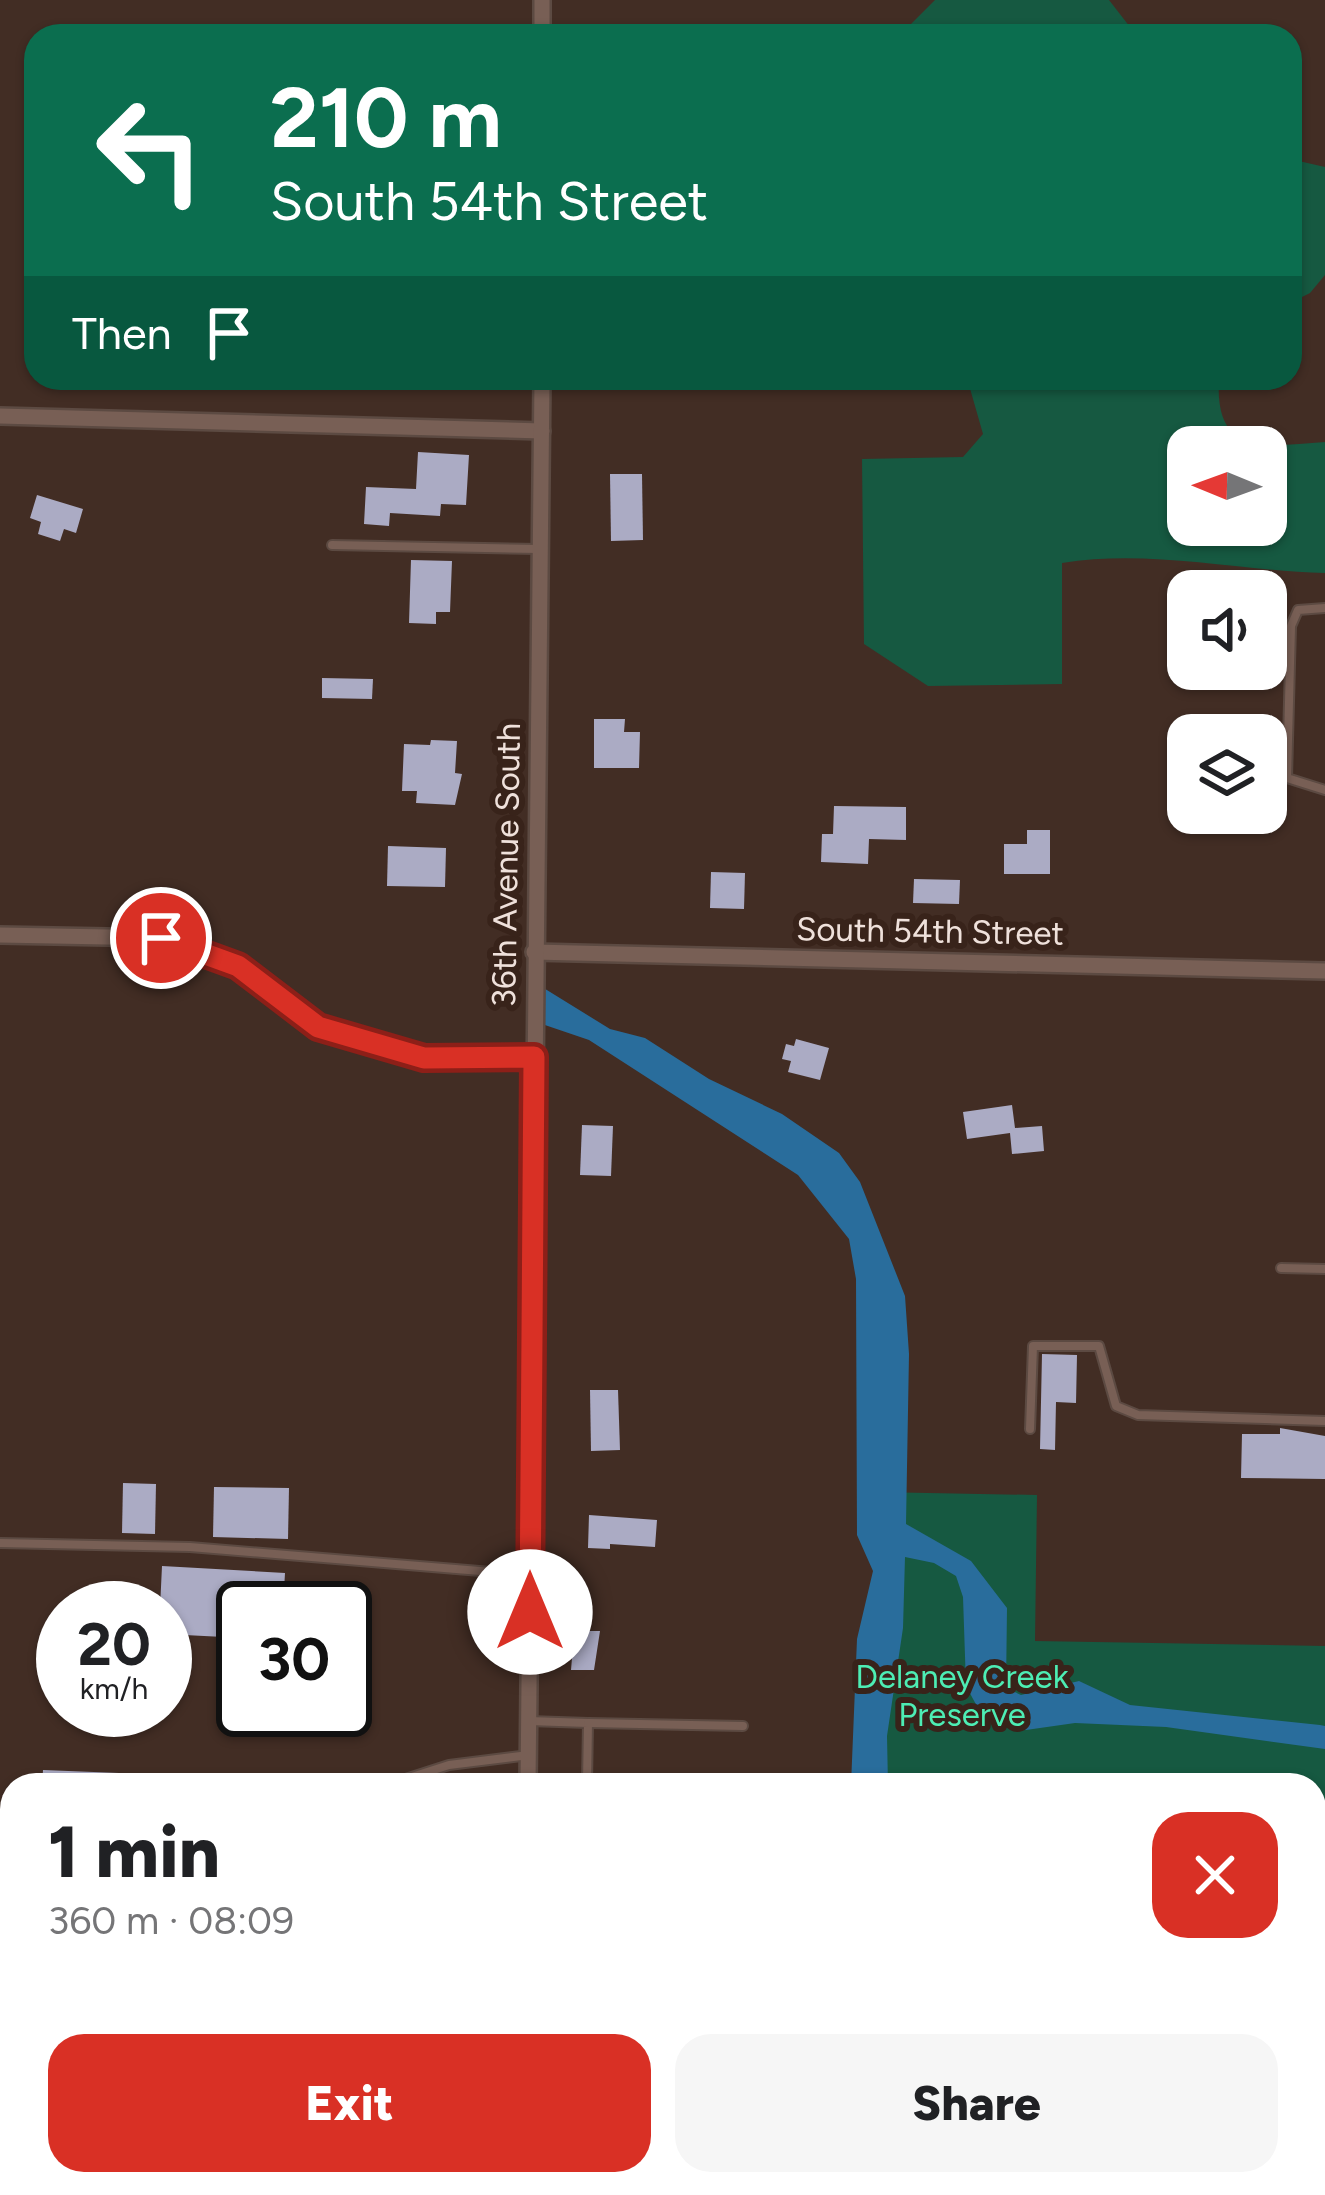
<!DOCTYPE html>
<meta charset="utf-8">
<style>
:root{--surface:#fff;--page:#f6f6f6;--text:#202124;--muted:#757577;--accent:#d93025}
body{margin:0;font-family:Figtree,sans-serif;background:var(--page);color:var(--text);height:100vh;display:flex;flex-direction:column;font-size:45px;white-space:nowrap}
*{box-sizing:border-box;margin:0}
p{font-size:39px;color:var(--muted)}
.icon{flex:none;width:66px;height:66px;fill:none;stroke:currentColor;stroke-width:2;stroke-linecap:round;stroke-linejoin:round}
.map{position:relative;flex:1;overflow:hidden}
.side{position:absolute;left:0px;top:1773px;width:1326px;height:423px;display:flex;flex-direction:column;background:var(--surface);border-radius:36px 36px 0 0;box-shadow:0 3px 9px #0004}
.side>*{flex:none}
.hud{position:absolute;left:24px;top:24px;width:1278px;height:366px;border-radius:36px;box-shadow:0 3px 9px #0004;background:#0b6e4f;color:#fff;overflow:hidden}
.needle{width:78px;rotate:271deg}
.buttons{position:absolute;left:1167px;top:426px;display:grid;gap:24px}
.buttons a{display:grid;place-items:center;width:120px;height:120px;border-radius:24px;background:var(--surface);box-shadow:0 3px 9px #0004;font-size:60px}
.speed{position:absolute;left:36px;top:1581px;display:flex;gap:24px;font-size:60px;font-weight:700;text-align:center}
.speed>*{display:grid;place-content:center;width:156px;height:156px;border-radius:50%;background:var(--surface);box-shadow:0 3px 9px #0004;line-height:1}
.speed small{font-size:30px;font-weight:400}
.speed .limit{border:6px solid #111;border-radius:18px;background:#fff;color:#111}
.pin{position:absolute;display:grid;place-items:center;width:102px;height:102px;color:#fff;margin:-51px;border:6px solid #fff;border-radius:50%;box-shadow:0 3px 12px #0007}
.me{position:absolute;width:132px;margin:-66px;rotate:0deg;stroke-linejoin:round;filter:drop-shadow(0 0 9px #0008)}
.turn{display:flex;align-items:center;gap:42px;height:252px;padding:0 48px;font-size:54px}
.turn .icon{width:156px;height:156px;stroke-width:2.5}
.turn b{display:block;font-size:84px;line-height:102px}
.then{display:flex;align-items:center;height:114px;padding:0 48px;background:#0003;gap:24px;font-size:45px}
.round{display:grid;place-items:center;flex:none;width:126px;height:126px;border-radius:36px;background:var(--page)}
.head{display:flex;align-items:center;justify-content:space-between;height:204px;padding:0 48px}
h1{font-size:72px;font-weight:800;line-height:90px}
.primary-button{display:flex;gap:24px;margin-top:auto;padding:24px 48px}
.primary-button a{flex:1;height:138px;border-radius:36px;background:var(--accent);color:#fff;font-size:48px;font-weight:800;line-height:138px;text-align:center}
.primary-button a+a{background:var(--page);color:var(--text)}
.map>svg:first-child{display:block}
.green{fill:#165941;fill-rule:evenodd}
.water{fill:#296d9c}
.building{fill:#ababc4}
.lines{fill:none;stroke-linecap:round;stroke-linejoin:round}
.lane-casing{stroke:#5c4a42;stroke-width:12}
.street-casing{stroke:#5c4a42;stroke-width:20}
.lane{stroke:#785f55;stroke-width:8}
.street{stroke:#785f55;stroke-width:15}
.rail-casing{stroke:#a7968f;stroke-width:9}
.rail{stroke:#38231a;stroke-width:4.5;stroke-dasharray:14;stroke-linecap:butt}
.route-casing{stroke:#8d1f18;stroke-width:30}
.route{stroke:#d93025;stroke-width:21}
.labels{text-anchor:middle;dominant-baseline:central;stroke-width:12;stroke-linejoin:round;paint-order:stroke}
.street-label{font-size:33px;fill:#efe1db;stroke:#38231a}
.park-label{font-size:33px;fill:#4dedb4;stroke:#38231a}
</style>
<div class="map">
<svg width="1325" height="2195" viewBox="0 0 1325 2195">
<rect width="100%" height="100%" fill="#422d24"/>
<g class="green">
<polygon points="935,0 1109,0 1137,36 910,36 910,25"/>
<polygon points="1290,159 1325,167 1325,275 1310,293 1290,303"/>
<path d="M 967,378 L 1219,378 C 1214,458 1265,446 1325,442 L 1325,573 C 1238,571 1150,549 1062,563 L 1062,684 L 928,686 L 864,644 L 862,459 L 963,457 L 983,434 ZM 1188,447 L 1266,447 L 1266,525 L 1188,525 Z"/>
<polygon points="877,1492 1037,1495 1035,1641 1325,1646 1325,2108 1314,2107 1314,1785 871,1785"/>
</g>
<polygon class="water" points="542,987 610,1029 645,1038 709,1079 782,1114 839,1153 860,1182 905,1296 909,1354 906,1524 971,1561 1007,1608 1006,1688 1021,1695 1079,1681 1130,1705 1320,1725 1325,1726 1325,1749 1166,1727 1075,1723 1026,1730 979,1710 966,1686 963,1597 956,1576 934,1563 905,1557 903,1628 887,1736 888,1785 851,1785 857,1639 873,1571 857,1535 856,1279 849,1239 798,1175 589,1040 539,1023"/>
<g class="building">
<polygon points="418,452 469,455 466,505 441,504 440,516 390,513 389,526 364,524 366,487 416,489"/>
<polygon points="610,474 642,474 643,540 611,541"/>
<polygon points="37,495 83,509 76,533 64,529 60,541 38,534 41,522 30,518"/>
<polygon points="411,560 452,561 450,612 436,612 436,624 409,623"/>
<polygon points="322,678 373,679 372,699 322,698"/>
<polygon points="594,719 625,719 624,732 640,732 639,768 594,768"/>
<polygon points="431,740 457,741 455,773 462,774 455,805 416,803 417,791 402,791 404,744 430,745"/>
<polygon points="834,806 906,807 906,840 869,839 868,864 821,862 822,834 833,834"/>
<polygon points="1027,830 1050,830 1050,874 1004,874 1004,844 1027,844"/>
<polygon points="388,846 446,848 445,887 387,886"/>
<polygon points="711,872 745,873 744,909 710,908"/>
<polygon points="914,879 960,880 959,904 913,903"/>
<polygon points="796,1039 829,1048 820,1080 788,1072 791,1061 782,1059 786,1044 794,1046"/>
<polygon points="1012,1105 1015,1128 1042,1126 1044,1151 1012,1154 1010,1133 967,1139 963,1112"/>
<polygon points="582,1125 613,1126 611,1176 580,1175"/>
<polygon points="1042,1354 1077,1355 1076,1403 1056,1402 1055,1450 1040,1449"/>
<polygon points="590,1390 618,1390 620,1450 591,1451"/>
<polygon points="1280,1428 1325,1436 1325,1479 1241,1478 1242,1434 1280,1434"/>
<polygon points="123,1483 156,1484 155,1534 122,1533"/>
<polygon points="214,1487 289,1488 288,1539 213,1537"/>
<polygon points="589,1515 657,1520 655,1547 610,1544 610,1549 588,1548"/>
<polygon points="162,1566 285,1573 283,1608 243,1608 243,1638 165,1634 165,1608 160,1608"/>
<polygon points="566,1631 600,1631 594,1670 571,1670 572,1658 565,1658"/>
<polygon points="43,1770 119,1773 119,1785 42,1785"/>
</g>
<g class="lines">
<defs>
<g id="lane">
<polyline points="332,545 539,549"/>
<polyline points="1325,608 1298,610 1291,626 1287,778 1325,790"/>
<polyline points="1281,1268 1325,1269"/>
<polyline points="1030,1429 1033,1346 1099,1346 1116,1406 1138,1415 1325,1421"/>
<polyline points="0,1543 190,1547 528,1575"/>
<polyline points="529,1721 588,1723 587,1783 530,1782"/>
<polyline points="588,1723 743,1726"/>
<polyline points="387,1785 449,1765 529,1755"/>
</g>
<g id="street">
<polyline points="542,36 542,0"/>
<polyline points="0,416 542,431"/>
<polyline points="0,935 161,938 238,966 318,1027 424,1058 534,1057"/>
<polyline points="534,952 1325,971"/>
<polyline points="528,1785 542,378"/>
<polyline points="506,2195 508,2184"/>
<polyline points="1213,2195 1214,2184"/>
</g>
</defs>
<use href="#lane" class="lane-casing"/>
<use href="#street" class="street-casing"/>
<use href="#lane" class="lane"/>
<use href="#street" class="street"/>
<defs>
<g id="rail">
<polyline points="0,2090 12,2091"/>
<polyline points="1314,2104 1325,2104"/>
<polyline points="1314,2132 1325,2130"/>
</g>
</defs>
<use href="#rail" class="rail-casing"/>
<use href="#rail" class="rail"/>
</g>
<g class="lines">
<defs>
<polyline id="route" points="161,938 238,966 318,1027 424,1058 534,1057 530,1612"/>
</defs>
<use href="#route" class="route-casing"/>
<use href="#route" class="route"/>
</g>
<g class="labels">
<g class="street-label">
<text transform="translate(506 865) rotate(-89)">36th Avenue South</text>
<text transform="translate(930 931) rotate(1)">South 54th Street</text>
</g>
<g class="park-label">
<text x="962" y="1676">Delaney Creek<tspan x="962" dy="38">Preserve</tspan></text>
</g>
</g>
</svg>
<div class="buttons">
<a><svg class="needle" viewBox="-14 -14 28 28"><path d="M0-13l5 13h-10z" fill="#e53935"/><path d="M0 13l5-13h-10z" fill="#757577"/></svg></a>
<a><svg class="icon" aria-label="sound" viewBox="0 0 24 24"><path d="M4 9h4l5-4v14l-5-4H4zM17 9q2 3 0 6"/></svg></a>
<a><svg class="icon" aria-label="layers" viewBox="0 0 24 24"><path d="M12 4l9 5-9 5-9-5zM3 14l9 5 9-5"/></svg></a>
</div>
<div class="speed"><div>20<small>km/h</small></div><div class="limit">30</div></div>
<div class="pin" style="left:161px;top:938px;background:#d93025"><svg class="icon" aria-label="arrive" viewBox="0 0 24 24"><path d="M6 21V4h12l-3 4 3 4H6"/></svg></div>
<svg class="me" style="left:530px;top:1612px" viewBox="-20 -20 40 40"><circle r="19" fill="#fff"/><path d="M0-13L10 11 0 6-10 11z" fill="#d93025"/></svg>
<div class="hud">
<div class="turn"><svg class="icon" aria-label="left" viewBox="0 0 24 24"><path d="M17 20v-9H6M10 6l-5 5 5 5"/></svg><div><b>210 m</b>South 54th Street</div></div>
<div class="then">Then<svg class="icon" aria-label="arrive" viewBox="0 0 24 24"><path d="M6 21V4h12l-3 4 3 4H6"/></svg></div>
</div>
<section class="side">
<div class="head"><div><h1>1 min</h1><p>360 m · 08:09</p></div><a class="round" style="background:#d93025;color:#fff"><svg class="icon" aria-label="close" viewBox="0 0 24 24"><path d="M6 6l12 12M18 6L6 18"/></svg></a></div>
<div class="primary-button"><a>Exit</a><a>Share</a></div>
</section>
</div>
